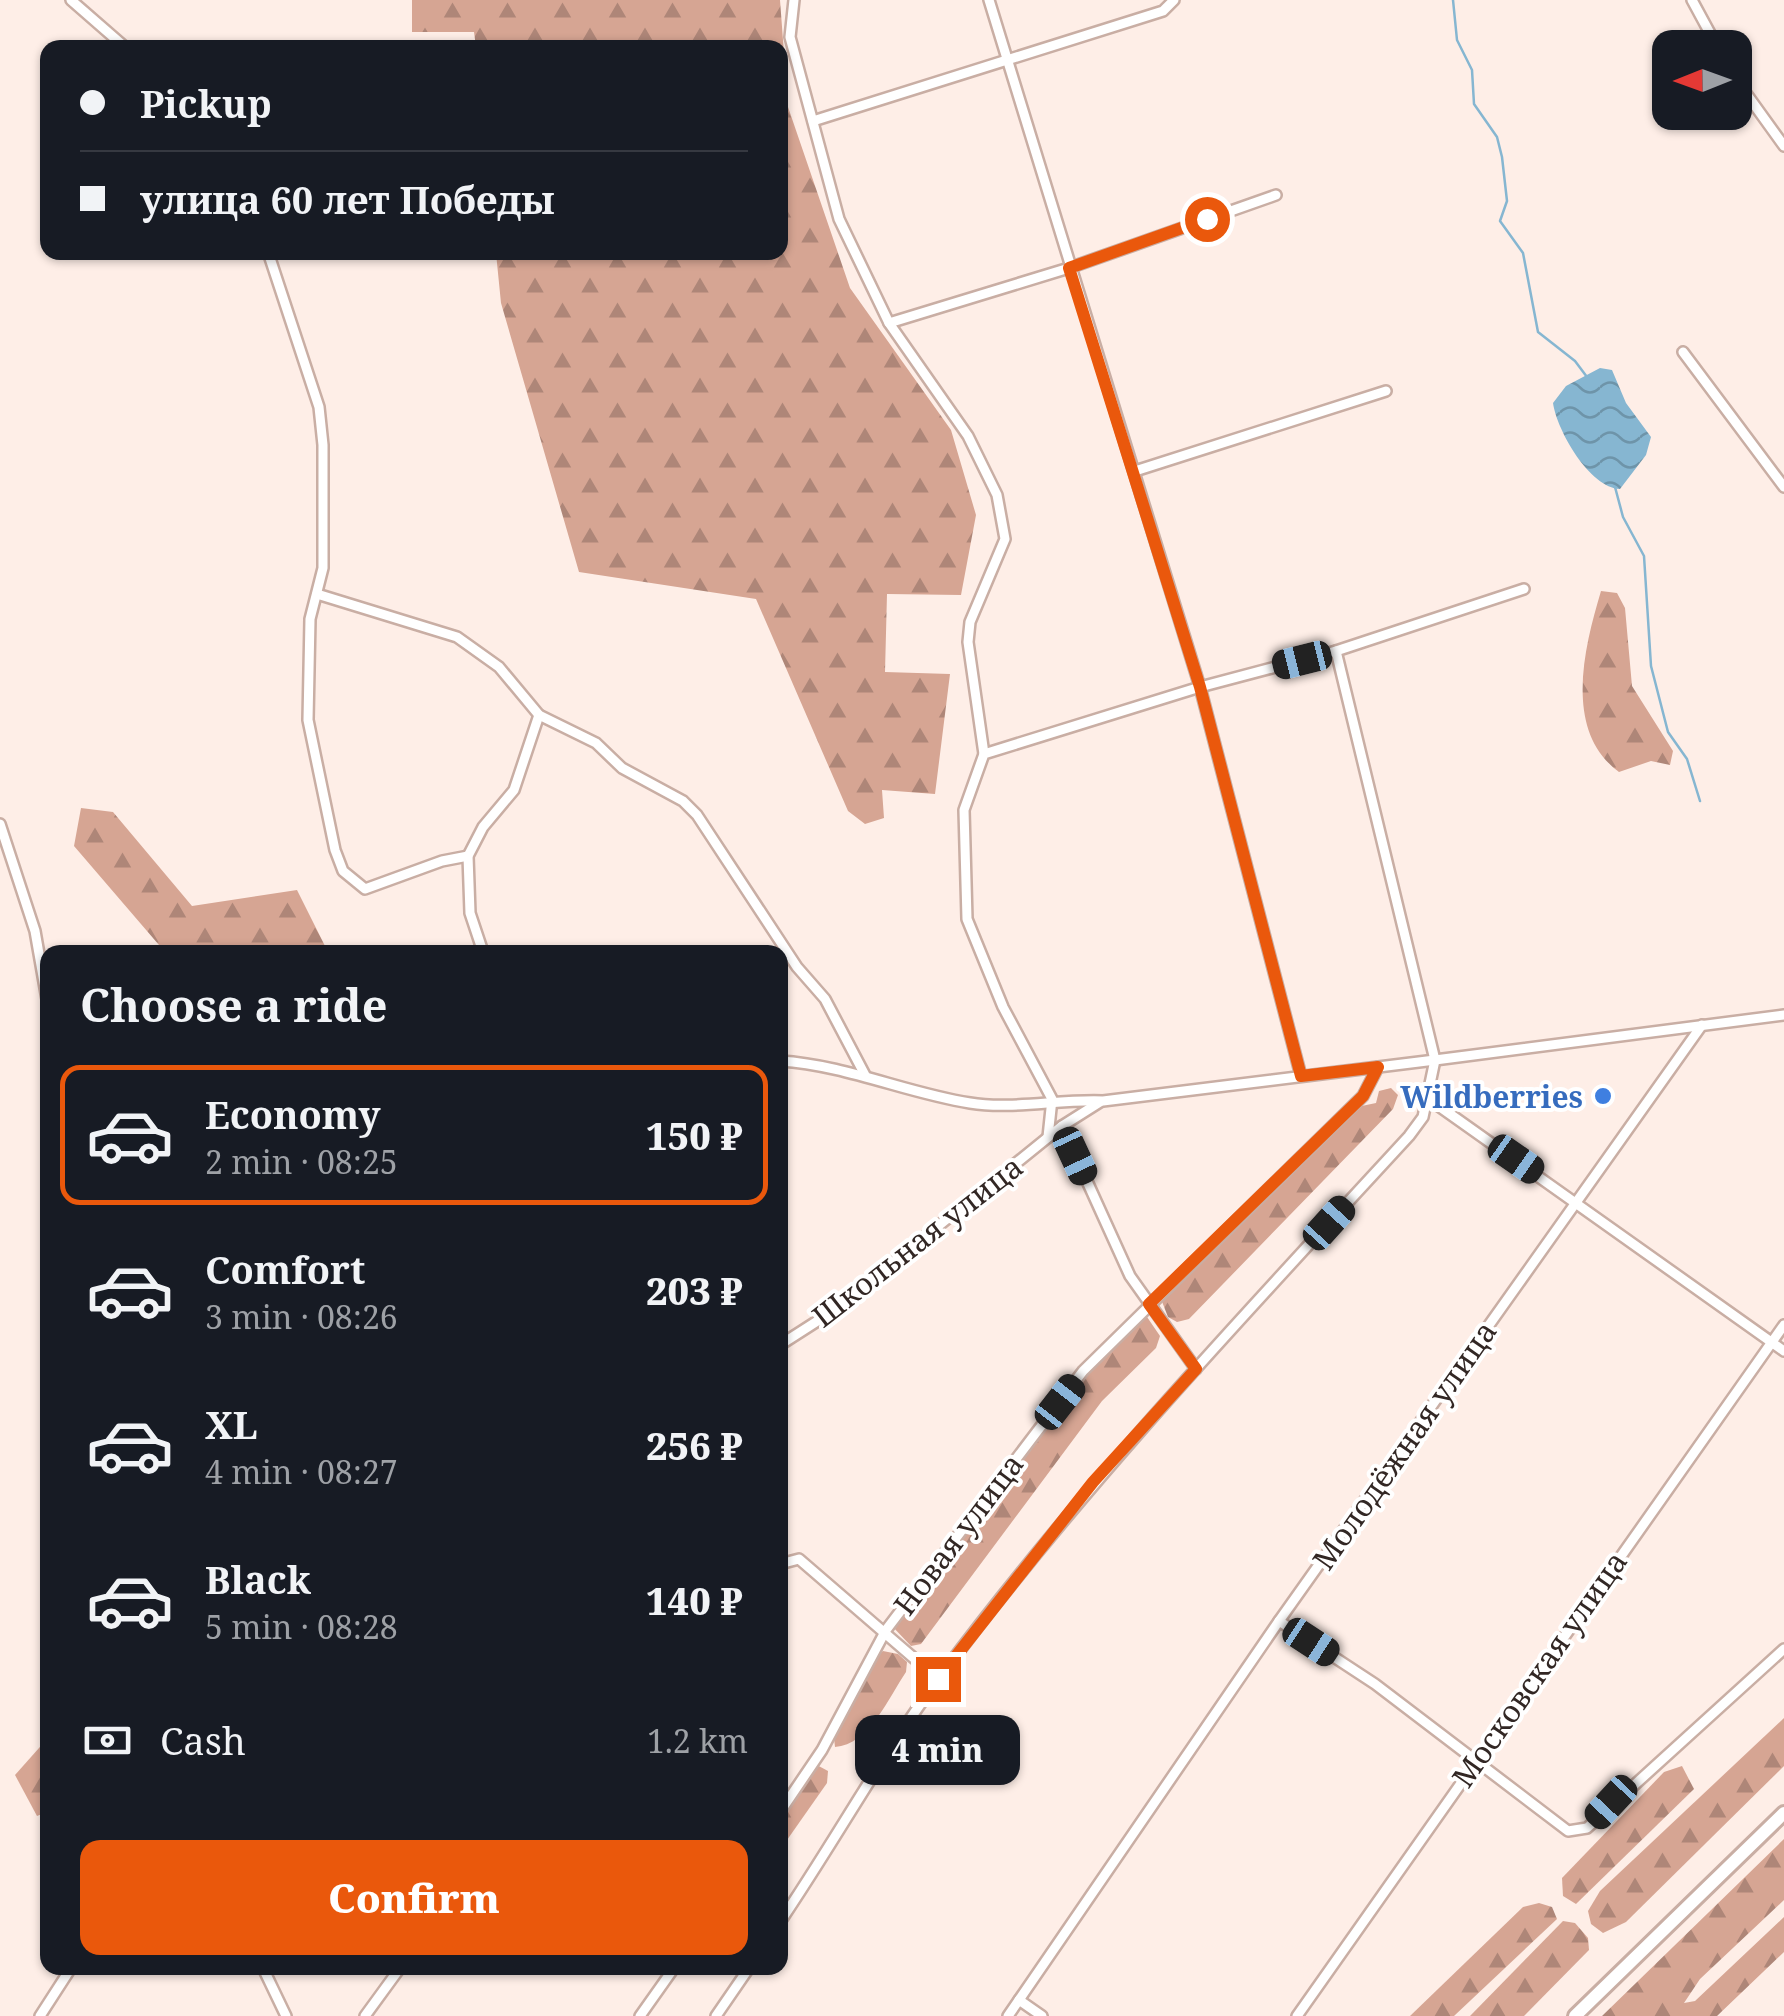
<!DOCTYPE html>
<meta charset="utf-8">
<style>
:root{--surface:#171b24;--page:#242831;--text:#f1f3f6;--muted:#9ea1a6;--line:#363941;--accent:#ea580c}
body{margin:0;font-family:"Noto Serif",serif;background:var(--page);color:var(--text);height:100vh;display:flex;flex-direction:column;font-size:38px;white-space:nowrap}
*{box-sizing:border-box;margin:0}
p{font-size:32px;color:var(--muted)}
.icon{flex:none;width:55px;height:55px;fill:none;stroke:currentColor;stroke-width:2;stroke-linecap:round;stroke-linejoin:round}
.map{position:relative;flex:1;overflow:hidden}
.side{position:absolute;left:40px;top:945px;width:748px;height:1030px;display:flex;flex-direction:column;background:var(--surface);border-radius:20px;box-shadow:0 2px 8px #0004}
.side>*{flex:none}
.guide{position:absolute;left:40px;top:40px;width:748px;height:220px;border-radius:20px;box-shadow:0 2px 8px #0004;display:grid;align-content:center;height:220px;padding:0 40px;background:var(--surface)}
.needle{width:65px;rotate:269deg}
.tools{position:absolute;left:1652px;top:30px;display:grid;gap:20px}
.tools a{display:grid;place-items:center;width:100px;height:100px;border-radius:20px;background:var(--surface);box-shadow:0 2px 8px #0004;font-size:50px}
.end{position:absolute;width:45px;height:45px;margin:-22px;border:12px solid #ea580c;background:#fff;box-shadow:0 0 0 5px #fff}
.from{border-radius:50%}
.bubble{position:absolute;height:70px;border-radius:20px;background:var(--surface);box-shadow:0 2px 8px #0004;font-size:32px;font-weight:800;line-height:70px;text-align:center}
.car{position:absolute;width:30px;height:60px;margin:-30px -15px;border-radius:12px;box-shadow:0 0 8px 2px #0007;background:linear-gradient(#222 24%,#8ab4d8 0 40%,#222 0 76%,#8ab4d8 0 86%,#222 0)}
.guide b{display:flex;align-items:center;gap:35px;height:95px;font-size:38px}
.guide b+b{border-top:2px solid var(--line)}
.guide i{width:25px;height:25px;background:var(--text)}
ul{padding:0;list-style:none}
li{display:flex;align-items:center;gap:30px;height:140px;margin:0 20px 15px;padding:0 20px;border:5px solid transparent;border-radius:20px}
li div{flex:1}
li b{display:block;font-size:38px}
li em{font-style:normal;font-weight:800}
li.on{border-color:var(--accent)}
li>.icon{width:90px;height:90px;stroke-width:1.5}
h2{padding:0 40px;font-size:45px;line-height:120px}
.pay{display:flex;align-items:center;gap:25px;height:110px;padding:0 40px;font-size:38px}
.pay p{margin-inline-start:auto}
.action{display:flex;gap:20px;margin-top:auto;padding:20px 40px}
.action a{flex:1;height:115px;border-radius:20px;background:var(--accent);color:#fff;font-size:40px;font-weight:800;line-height:115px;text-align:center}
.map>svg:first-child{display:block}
.forest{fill:url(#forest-firs)}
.water{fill:url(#water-waves)}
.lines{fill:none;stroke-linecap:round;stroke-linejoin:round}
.stream{stroke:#86b6d1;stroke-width:2.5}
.street-casing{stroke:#c9aea4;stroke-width:14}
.primary-casing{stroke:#c9aea4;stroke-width:18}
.street{stroke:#fff;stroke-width:9}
.primary{stroke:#fff;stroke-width:12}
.route{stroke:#ea580c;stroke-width:12}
.shop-dot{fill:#3f7fe0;stroke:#fff;stroke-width:4}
.labels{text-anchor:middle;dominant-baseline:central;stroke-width:8;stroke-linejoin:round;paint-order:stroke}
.shop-label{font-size:30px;font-weight:bold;fill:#366cbe;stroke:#fff;text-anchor:end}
.street-label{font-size:30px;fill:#322724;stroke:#fff}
</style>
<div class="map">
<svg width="1784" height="2016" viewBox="0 0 1784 2016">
<defs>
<pattern id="forest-firs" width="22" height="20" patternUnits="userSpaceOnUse" patternTransform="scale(2.5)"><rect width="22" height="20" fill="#d6a593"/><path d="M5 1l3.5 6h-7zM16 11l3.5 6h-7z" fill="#ae8678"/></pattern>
<pattern id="water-waves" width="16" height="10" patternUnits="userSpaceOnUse" patternTransform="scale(2.5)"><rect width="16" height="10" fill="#86b6d1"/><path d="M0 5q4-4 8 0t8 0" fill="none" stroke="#6e94a9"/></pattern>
</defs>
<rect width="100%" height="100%" fill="#feeee7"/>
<g class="forest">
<polygon points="412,0 780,0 788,107 850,288 951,430 976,515 961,595 887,594 885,672 950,674 935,794 882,790 884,818 865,824 848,811 756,599 579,572 501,303 496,253 780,252 780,48 476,47 474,32 412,32"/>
<path d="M1601 591 1617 593 1625 608 1632 686 1673 751 1670 765 1651 761 1619 772C1563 731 1584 648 1601 591Z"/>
<polygon points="81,808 113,812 192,906 297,890 328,952 165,952 74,846"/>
<polygon points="1391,1088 1398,1095 1393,1109 1189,1319 1177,1322 1168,1317 1161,1299 1352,1108 1376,1103 1379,1091"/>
<polygon points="1145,1314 1160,1336 1156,1348 1102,1401 921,1644 911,1646 892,1626 1083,1376"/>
<path d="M883 1651 898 1654 907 1662 906 1672C889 1697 869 1745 835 1747L834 1738 875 1657Z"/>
<polygon points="1784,1718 1784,1766 1626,1922 1603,1933 1591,1924 1588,1911 1600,1891"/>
<polygon points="47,1739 47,1812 37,1816 15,1775"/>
<polygon points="815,1764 828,1771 827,1783 780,1850 780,1817"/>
<polygon points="1682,1766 1694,1789 1576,1904 1563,1896 1562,1878 1664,1772"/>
<polygon points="1784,1839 1784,1900 1700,1979 1684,2003 1695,2001 1784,1917 1784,1952 1717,2016 1602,2016"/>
<polygon points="1539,1903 1552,1907 1557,1919 1454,2016 1410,2016 1523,1907"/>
<polygon points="1563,1921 1575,1923 1588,1938 1589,1950 1524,2016 1470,2016"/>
</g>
<path class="water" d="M1600 368 1612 370 1626 403 1651 437 1646 455 1620 489C1590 488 1557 431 1553 403L1566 386Z"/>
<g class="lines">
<g class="stream">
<polyline points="1453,0 1457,40 1472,70 1474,104 1497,137 1502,157 1507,201 1500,221 1523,253 1538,332 1575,361 1587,377"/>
<polyline points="1615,487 1623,517 1644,556 1651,666 1668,732 1687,759 1700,801"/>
</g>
<defs>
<g id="street">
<polyline points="71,0 126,48"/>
<polyline points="794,0 790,37 839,219 889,323 968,436 997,495 1005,539 970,622 968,642 984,754"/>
<polyline points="989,0 1200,687 1336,651 1435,1060 1784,1015"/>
<polyline points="1692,0 1718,48"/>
<polyline points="1735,78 1784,146"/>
<polyline points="813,121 1163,11 1174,0"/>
<polyline points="268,252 319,407 323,445 323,568 310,619 308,720 335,850 343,871 365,889 442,861 468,856"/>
<polyline points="889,323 1069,268 1276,195"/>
<polyline points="1683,352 1784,487"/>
<polyline points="1135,471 1386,391"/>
<polyline points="317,594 457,637 499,667 539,715 596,743 622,768 683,801 697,815 797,967 825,999 865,1075"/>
<polyline points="1336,651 1524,589"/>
<polyline points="0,824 35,931 48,1005"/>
<polyline points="483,952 470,913 468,856 483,827 514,790 539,715"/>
<path d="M780 1061C846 1065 906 1093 970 1103 1011 1110 1060 1099 1103 1101L1435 1060"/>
<polyline points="1426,1097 1784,1351"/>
<polyline points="1062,1126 1130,1276 1196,1369"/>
<polyline points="1048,1137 1052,1099 1003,1007 967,919 964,810 984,754 1200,687 1301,1076"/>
<polyline points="780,1345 833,1311 1062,1126 1100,1102"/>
<polyline points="780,1564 799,1559 938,1679"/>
<polyline points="1279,1621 1375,1684 1568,1831 1587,1828 1784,1649"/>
<polyline points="780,1812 822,1750 886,1630 1083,1371 1363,1096 1378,1067"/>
<path d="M780 1922C835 1841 883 1753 942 1674 1084 1484 1248 1311 1409 1136L1423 1117 1435 1060"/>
<polyline points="263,1968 286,2016"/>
<polyline points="1019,2000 1042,2016"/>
<polyline points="40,2016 71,1968"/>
<polyline points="365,2016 400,1968"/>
<polyline points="640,2016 674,1968"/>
<polyline points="716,2016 749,1968"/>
<polyline points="1008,2016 1279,1621 1702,1025"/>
<polyline points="1297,2016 1784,1325"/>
</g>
<polyline id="primary" points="1575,2016 1784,1813"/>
</defs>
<use href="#street" class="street-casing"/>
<use href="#primary" class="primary-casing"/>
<use href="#street" class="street"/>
<use href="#primary" class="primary"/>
</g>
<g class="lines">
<polyline class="route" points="938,1679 1093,1482 1196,1369 1149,1304 1363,1096 1378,1067 1301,1076 1200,687 1069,268 1207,219"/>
</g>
<circle class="shop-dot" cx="1603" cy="1096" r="10"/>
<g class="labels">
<g class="shop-label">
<text x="1583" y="1096">Wildberries</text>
</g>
<g class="street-label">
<text transform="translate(917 1241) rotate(-38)">Школьная улица</text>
<text transform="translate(1404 1445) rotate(-55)">Молодёжная улица</text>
<text transform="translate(958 1534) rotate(-53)">Новая улица</text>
<text transform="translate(1539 1669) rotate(-55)">Московская улица</text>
</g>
</g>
</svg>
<div class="tools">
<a><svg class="needle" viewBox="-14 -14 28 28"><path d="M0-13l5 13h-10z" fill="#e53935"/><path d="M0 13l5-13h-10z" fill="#9ea1a6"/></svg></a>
</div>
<i class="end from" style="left:1207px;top:219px"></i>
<i class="end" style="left:938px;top:1679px"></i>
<div class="bubble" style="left:855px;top:1715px;width:165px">4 min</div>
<i class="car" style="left:1302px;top:660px;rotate:256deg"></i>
<i class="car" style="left:1075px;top:1156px;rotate:155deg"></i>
<i class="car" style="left:1516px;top:1159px;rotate:125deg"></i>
<i class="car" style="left:1329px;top:1223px;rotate:42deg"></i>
<i class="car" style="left:1060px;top:1402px;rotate:38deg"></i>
<i class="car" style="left:1311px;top:1642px;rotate:123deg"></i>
<i class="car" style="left:1611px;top:1802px;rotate:223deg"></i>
<div class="guide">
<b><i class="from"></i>Pickup</b>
<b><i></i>улица 60 лет Победы</b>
</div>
<section class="side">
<h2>Choose a ride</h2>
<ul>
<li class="on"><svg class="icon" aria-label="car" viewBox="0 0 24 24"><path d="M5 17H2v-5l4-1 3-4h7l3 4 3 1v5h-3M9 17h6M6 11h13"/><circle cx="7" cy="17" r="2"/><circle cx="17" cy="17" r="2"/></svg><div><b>Economy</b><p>2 min · 08:25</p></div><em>150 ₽</em></li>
<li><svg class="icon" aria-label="car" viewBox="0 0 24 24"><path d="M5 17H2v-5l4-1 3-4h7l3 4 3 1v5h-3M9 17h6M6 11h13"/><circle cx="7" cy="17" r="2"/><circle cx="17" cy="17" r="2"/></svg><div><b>Comfort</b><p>3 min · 08:26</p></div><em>203 ₽</em></li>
<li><svg class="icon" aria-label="car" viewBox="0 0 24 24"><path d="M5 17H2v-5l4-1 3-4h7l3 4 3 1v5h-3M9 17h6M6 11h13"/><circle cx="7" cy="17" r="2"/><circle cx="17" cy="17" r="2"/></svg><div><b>XL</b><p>4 min · 08:27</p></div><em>256 ₽</em></li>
<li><svg class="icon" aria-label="car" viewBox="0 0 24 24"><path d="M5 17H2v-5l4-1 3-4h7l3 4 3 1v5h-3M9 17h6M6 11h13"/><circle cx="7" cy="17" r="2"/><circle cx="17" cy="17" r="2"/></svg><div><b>Black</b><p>5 min · 08:28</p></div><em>140 ₽</em></li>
</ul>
<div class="pay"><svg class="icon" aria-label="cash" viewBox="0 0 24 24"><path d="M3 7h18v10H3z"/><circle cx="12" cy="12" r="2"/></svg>Cash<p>1.2 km</p></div>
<div class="action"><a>Confirm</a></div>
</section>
</div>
